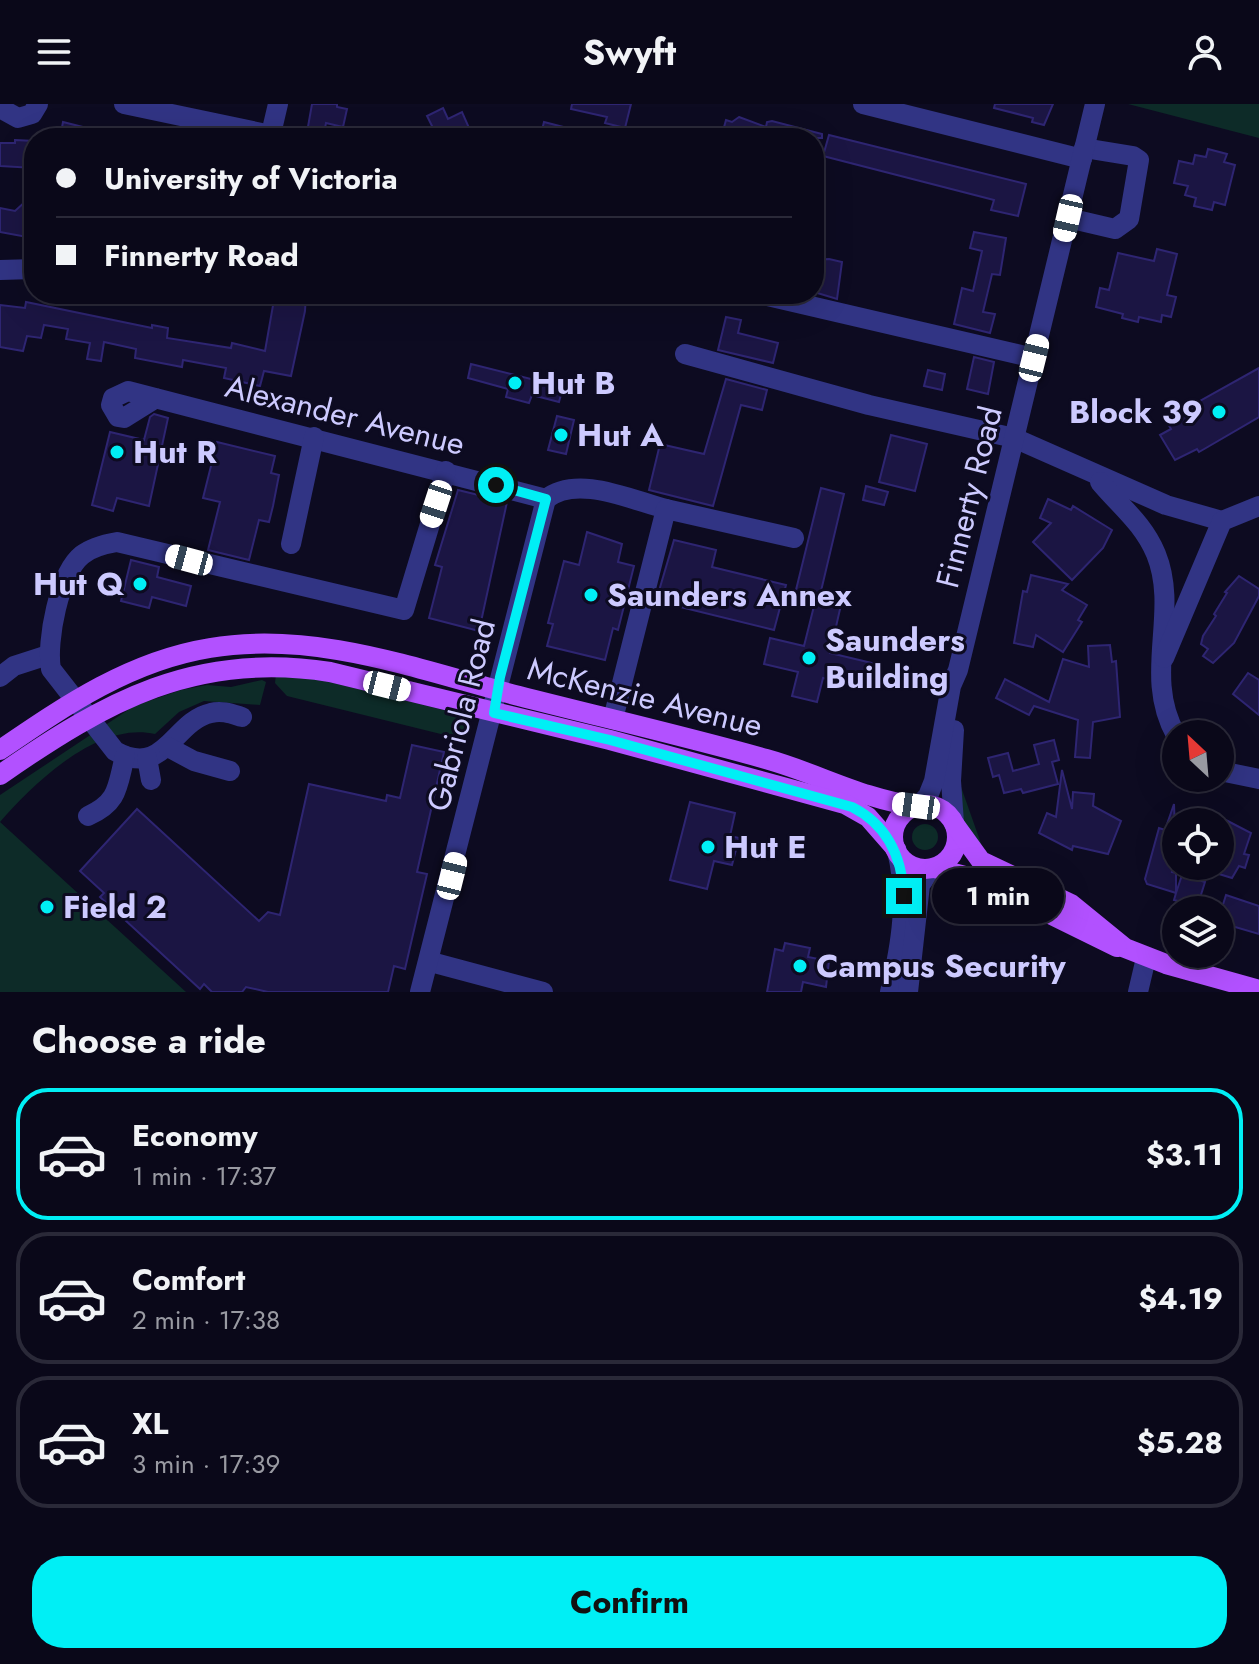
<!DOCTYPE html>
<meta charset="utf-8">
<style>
:root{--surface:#0a0819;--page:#131122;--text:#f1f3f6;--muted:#999aa2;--line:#2a2938;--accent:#00eff5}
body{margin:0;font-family:Jost,sans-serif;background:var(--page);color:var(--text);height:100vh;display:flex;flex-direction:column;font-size:30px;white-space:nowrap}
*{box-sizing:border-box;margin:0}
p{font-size:26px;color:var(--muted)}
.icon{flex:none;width:44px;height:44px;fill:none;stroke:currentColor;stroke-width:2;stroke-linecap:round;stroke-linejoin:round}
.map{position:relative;height:888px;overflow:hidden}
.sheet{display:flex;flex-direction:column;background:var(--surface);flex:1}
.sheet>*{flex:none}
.guide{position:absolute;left:24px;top:24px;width:800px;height:176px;border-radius:32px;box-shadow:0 8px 32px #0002,0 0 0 2px var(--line);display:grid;align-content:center;height:176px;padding:0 32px;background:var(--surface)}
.needle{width:52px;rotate:334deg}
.tools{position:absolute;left:1162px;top:616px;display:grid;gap:16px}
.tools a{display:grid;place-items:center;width:72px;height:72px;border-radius:50%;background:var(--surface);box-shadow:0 8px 32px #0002,0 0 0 2px var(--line);font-size:40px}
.end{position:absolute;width:36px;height:36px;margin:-18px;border:10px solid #00eff5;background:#111;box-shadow:0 0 0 4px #111}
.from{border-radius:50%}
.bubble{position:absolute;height:56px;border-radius:28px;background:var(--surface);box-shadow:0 8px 32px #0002,0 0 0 2px var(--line);font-size:26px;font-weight:700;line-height:56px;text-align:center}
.car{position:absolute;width:24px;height:48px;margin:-24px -12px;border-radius:10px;box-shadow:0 0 6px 2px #0007;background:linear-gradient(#fff 24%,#345 0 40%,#fff 0 76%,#345 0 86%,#fff 0)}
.guide b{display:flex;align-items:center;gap:28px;height:76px;font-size:30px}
.guide b+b{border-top:2px solid var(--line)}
.guide i{width:20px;height:20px;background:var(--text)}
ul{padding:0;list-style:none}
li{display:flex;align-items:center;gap:24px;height:132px;margin:0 16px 12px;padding:0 16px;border:4px solid var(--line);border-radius:32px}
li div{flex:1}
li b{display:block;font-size:30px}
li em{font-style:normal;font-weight:700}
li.selected{border-color:var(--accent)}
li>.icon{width:72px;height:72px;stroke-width:1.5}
h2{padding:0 32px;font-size:36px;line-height:96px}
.action{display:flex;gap:16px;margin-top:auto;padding:16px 32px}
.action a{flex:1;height:92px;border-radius:32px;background:var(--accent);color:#111;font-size:32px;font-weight:700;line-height:92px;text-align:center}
header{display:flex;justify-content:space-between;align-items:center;height:104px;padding:0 32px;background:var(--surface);font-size:36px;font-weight:700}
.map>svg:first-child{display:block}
.green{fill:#0d2b28}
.building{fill:#1b1543;stroke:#2e2572;stroke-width:2}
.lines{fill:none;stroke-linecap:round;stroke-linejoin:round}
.minor{stroke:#313484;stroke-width:20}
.major{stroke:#b251ff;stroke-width:20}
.route{stroke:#00eff5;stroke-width:10}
.poi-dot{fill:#00eff5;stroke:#0d0b21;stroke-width:3}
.labels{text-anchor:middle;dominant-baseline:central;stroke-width:6;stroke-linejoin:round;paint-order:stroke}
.poi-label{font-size:32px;font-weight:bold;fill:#cdcaff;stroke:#0d0b21;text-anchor:start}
.street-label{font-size:32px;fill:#cdcaff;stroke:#0d0b21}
</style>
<header><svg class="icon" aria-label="menu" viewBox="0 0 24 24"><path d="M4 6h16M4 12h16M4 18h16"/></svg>Swyft<svg class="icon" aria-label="person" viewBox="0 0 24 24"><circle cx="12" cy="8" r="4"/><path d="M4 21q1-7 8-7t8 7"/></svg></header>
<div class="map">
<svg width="1259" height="888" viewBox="0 0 1259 888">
<rect width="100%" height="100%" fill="#0d0b21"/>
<g class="green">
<polygon points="1128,0 1259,0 1259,34"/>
<polygon points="276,570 309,573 460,610 469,619 465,636 287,592 275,579"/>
<path d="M262 576 266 578 260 601 204 597 179 608 155 630C98 617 35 678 0 718L186 888H0V691L134 602 181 586 207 581 231 583Z"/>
<polygon points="960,680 984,748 964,723"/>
<circle cx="925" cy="733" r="13"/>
</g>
<g class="building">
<polygon points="312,0 337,0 337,3 347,5 343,23 326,19 323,34 306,34"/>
<polygon points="572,0 631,0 625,24 605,19 607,13 571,5"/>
<polygon points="995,0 1053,0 1044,21 1032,18 1033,14 994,4"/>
<polygon points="443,4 448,15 462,8 470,26 455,34 438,34 427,12"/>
<polygon points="739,13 766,23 767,18 772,17 822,30 822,34 721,34 726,16 732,18"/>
<polygon points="63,18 103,28 103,34 60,34"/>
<polygon points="544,18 591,30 591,34 540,34"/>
<polygon points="829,31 1026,80 1018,112 991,106 994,96 823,52"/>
<polygon points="15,36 34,37 34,64 0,62 0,39 15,39"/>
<polygon points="1208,45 1227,50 1224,58 1235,61 1225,101 1214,98 1212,106 1194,102 1196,94 1185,91 1188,82 1174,79 1179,57 1193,60 1195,51 1206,53"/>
<polygon points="26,97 25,109 34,110 32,129 27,133 0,128 0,104 15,107"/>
<polygon points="974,128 1006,134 1000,171 992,170 983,208 995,210 990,229 954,220 962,184 973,187 982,147 970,144"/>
<polygon points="1157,145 1177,150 1167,191 1176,193 1171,213 1162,211 1161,218 1139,213 1138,218 1122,214 1123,210 1096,203 1100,184 1109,186 1118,149 1154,157"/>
<polygon points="829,155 842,158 837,195 814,188 814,156"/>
<polygon points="275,190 306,190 305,207 291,272 264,267 260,282 224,274 226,264 183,256 182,263 135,254 136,245 104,238 101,257 87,255 90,239 66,235 68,225 44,221 41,234 27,232 23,247 0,243 0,201 25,204 26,198 152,224 152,221 168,224 167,234 231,244 232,239 265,247"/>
<polygon points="726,213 741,216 738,229 778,239 773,259 718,246"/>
<polygon points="974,253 994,258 988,290 967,285"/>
<polygon points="471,260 563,283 559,298 532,291 529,299 506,293 508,285 468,274"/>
<polygon points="1259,264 1259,313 1199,348 1197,345 1175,356 1160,331 1171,325 1167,318 1173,312"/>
<polygon points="928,266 945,270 942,286 924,282"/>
<polygon points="726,275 767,286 762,306 741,301 713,402 649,386 660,340 704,350"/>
<polygon points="154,310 168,314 149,402 117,394 113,407 92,401 110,328 144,336 150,313"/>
<polygon points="557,312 574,316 566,350 548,346"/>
<polygon points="891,331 927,340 915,387 879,378"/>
<polygon points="217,338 275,352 271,369 279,371 273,402 269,418 259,416 249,456 208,446 220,398 203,394"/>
<polygon points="866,382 888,388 884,401 863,396"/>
<polygon points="821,384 844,390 821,487 843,492 830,549 876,560 870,585 823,574 817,598 792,592 798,568 764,560 770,534 804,542 816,494 795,490"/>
<polygon points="458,386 507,398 479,527 429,514 442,463 435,461"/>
<polygon points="1048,395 1071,406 1073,402 1112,426 1103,444 1072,476 1033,438 1051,419 1040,414"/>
<polygon points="587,428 622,440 618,458 634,462 618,526 613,524 605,556 547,542 553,520 548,519 564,457 579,461"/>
<polygon points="674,436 716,446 712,463 786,481 774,526 656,497"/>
<polygon points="131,456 159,463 157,473 191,482 186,502 152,493 149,504 121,497"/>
<polygon points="1031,471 1068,480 1062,486 1087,501 1078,516 1082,518 1063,548 1036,531 1033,543 1014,539 1023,487 1027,488"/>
<polygon points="1239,472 1259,485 1259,492 1234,539 1213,559 1203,552 1208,545 1201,540 1203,532 1216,512 1214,510 1227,489 1225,488"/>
<polygon points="1110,541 1112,558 1116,557 1120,613 1093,618 1090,654 1075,653 1078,616 1034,602 1029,611 996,594 1005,575 1049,598 1063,555 1089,563 1088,542"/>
<polygon points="1248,569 1259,576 1259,611 1233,590"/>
<polygon points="1054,636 1059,656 1052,658 1058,680 1023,689 1021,685 1004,689 999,671 993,673 988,654 1008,649 1013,667 1039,660 1034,641"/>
<polygon points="412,641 444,648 417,768 427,770 405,865 394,862 388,888 268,888 246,883 242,888 212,888 204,880 200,885 100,793 104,789 80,767 137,705 259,817 268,808 280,811 309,680 386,697 387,691 400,694"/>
<polygon points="1062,666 1072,705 1073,688 1094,690 1093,702 1121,717 1108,750 1073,742 1072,746 1039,729 1047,709 1056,713"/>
<polygon points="690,698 735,709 730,732 739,734 732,761 714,757 707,785 670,776"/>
<polygon points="1174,700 1176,755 1172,768 1176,769 1176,789 1182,771 1205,778 1199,797 1195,796 1194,801 1174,796 1176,789 1147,780 1145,775 1159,724 1165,726"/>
<polygon points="1220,713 1251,729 1244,750 1249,751 1245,764 1239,762 1232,774 1219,770 1227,741 1220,738"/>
<polygon points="1226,791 1259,802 1259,830 1225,820 1227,812 1220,810"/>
<polygon points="785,839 810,844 808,853 829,857 826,883 803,878 801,888 767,888 775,845 783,847"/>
</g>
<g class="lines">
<g class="minor">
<polyline points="124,0 271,31"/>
<polyline points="863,0 1082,55"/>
<polyline points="0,4 18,14 32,10 38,0"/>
<polyline points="270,34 278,0"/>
<polyline points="1068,114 1115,125 1129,115 1139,56 1133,52 1084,44"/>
<polyline points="0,166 34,165"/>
<polyline points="187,190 205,190"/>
<polyline points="759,190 1034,254"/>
<polyline points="685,250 869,301 1014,334 1166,401 1222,417"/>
<polyline points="156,294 124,314 118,313 111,301 113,294 128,287 546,395"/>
<path d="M1100 378C1120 402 1143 419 1156 450 1180 509 1142 571 1176 631"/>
<path d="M546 395C577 370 631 396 666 405"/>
<polyline points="291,440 314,333"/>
<polyline points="1164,554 1222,417 1259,402"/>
<polyline points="0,573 14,562 48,551"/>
<path d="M242 613C232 610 222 606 211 609 173 617 165 675 115 647L51 565C46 538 59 469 82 451 92 443 105 440 117 438L404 506 446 367"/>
<polyline points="613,615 666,405 794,434"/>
<polyline points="954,626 951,677 954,719"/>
<polyline points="168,643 194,657 230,667"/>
<polyline points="147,654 151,676"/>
<polyline points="1220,667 1259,675"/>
<polyline points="918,702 928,692 934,677 951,582 958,566 1095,0"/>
<path d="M88 712C119 698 117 683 125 652"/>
<polyline points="431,858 543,888"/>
<polyline points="420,888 546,395"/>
<path d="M890 888C901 841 909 795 897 747"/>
<polyline points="908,888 920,781 932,764"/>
<polyline points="1138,888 1146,854"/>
</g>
<g class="major">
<path d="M0 646C66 601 130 557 210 544 315 526 419 566 519 592 601 613 684 632 766 655 817 669 862 695 916 702"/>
<path d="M0 671C106 597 196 547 330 568L610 636 845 700 868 713 896 745"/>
<circle cx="925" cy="733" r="32"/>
<polyline points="955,721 981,757 1071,800 1125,844 1166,860 1259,886"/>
<polyline points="935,764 983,777 1117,843"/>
</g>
</g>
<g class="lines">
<path class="route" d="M496 381 546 395 500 573 494 609 610 636 852 703C888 721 902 753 904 792"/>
</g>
<g class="poi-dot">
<circle cx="515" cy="279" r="8"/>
<circle cx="1219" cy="308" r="8"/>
<circle cx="561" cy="331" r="8"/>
<circle cx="117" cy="348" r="8"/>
<circle cx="140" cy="480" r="8"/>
<circle cx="591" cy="491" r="8"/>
<circle cx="809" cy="554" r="8"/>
<circle cx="708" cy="743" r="8"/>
<circle cx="47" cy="803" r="8"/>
<circle cx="800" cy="862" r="8"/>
</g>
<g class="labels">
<g class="poi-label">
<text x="531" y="279">Hut B</text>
<text x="1203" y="308" text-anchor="end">Block 39</text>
<text x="577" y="331">Hut A</text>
<text x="133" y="348">Hut R</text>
<text x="124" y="480" text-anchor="end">Hut Q</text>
<text x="607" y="491">Saunders Annex</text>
<text x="825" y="536">Saunders<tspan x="825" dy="37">Building</tspan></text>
<text x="724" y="743">Hut E</text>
<text x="63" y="803">Field 2</text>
<text x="816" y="862">Campus Security</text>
</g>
<g class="street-label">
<text transform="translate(345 311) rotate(14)">Alexander Avenue</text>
<text transform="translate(969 393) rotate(-76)">Finnerty Road</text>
<text transform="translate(645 593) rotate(14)">McKenzie Avenue</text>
<text transform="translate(461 611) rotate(-76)">Gabriola Road</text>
</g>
</g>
</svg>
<div class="tools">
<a><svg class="needle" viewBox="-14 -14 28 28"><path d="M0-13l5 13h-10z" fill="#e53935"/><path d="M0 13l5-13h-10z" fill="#999aa2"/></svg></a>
<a><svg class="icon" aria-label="locate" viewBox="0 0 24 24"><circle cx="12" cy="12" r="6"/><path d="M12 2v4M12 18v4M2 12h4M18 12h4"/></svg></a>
<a><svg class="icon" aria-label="layers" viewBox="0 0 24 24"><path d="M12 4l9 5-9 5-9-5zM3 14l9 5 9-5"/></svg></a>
</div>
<i class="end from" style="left:496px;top:381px"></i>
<i class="end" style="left:904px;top:792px"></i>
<div class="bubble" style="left:932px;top:764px;width:132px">1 min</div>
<i class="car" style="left:1068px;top:114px;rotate:193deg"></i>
<i class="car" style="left:1034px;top:254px;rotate:14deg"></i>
<i class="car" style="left:436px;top:400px;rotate:198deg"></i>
<i class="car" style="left:189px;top:456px;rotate:285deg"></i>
<i class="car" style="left:387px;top:582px;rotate:104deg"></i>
<i class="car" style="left:916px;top:702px;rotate:278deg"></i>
<i class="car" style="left:452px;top:772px;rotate:14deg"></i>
<div class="guide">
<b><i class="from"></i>University of Victoria</b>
<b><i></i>Finnerty Road</b>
</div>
</div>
<section class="sheet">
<h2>Choose a ride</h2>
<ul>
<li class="selected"><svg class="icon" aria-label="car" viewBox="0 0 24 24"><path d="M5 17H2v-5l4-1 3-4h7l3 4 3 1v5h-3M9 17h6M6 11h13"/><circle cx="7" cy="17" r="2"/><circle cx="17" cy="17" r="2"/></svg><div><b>Economy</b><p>1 min · 17:37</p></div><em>$3.11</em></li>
<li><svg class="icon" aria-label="car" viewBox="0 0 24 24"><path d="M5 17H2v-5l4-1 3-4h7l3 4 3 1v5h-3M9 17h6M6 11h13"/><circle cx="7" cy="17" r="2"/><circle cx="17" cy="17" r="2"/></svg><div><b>Comfort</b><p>2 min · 17:38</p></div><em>$4.19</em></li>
<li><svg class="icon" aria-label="car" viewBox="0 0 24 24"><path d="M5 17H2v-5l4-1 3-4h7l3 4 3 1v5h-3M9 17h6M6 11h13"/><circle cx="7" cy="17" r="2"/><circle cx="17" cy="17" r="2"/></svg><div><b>XL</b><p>3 min · 17:39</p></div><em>$5.28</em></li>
</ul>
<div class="action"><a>Confirm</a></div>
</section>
